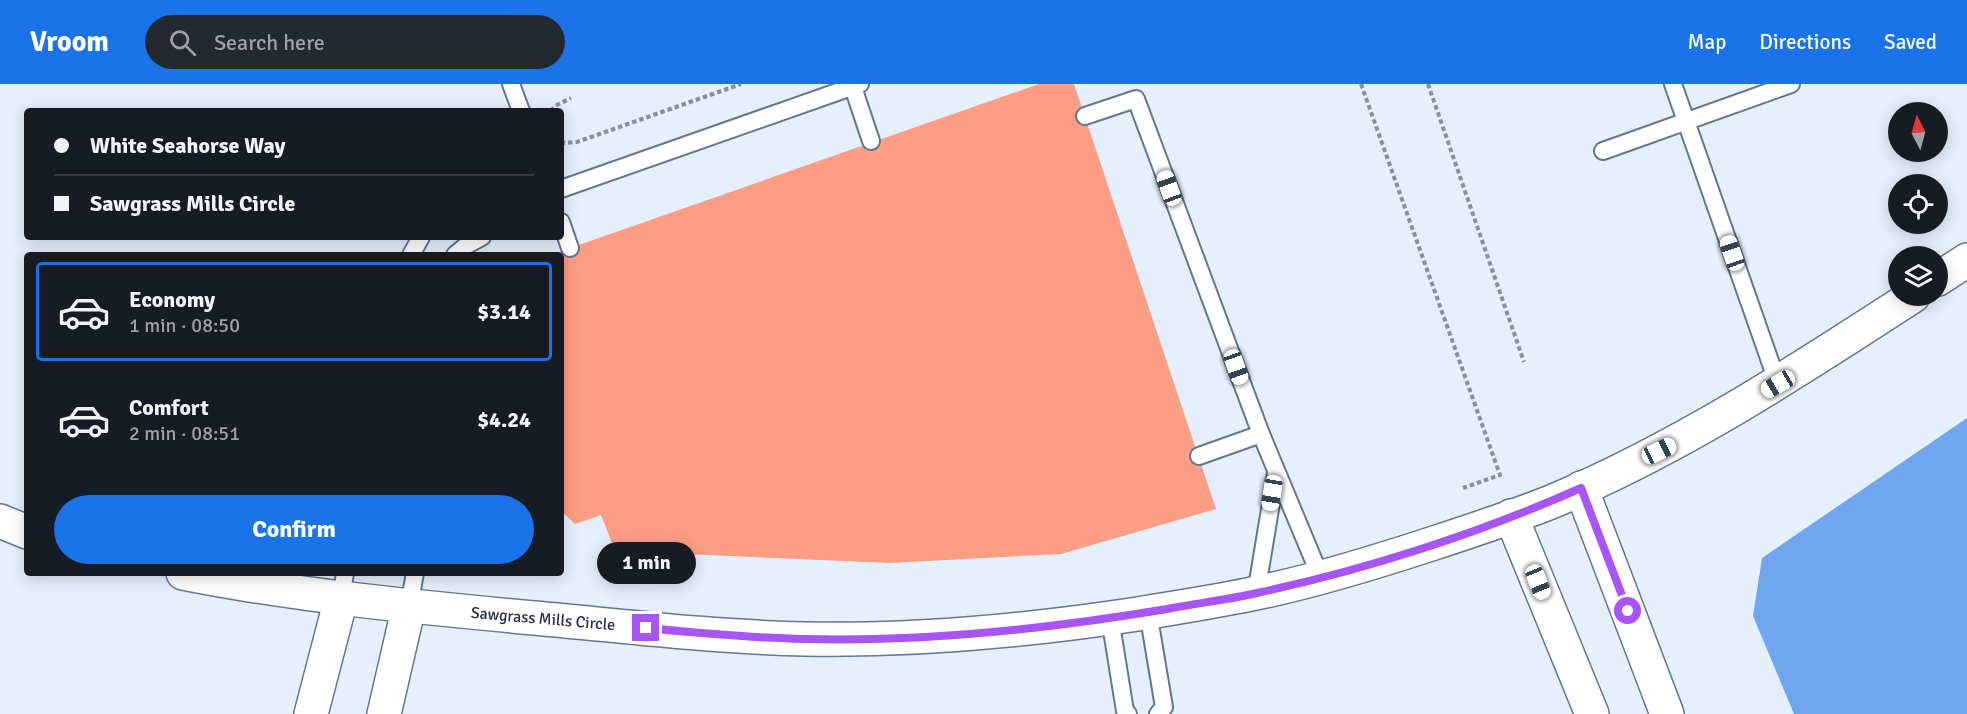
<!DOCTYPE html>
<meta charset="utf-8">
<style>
:root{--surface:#171b24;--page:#242831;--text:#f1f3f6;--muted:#9ea1a6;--line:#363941;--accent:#1a73e8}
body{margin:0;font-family:Signika,sans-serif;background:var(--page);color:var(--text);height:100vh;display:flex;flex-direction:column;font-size:22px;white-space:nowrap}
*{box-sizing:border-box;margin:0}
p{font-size:20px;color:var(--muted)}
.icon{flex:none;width:33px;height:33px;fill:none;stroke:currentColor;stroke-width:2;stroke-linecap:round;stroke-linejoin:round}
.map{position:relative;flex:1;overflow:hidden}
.details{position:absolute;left:24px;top:168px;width:540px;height:324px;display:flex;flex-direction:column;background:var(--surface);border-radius:6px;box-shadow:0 3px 15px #0003}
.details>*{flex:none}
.banner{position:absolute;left:24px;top:24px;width:540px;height:132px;border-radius:6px;box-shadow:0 3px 15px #0003;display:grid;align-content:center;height:132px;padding:0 30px;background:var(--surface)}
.needle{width:39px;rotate:354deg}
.controls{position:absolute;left:1888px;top:18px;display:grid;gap:12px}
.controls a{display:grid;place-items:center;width:60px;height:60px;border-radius:50%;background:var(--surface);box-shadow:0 3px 15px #0003;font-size:30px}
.end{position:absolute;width:27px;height:27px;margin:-14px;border:8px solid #a855f7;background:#fff;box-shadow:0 0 0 3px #fff}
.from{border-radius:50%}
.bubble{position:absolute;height:42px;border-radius:21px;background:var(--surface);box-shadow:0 3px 15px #0003;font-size:20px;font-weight:800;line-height:42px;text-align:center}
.car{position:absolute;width:18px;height:36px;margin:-18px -9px;border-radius:8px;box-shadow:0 0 4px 2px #0007;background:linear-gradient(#fff 24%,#345 0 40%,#fff 0 76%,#345 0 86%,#fff 0)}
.banner b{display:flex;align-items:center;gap:21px;height:57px;font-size:22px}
.banner b+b{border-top:2px solid var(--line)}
.banner i{width:15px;height:15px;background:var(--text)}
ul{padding:10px 0 0;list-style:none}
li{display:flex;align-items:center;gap:18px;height:99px;margin:0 12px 9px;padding:0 18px;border:3px solid transparent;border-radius:6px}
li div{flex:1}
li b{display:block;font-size:22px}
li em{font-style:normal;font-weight:800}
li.current{border-color:var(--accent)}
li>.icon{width:54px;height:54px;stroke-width:1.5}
.button{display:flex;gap:12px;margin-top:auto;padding:12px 30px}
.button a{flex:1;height:69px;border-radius:36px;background:var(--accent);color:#fff;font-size:24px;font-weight:800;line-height:69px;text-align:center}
header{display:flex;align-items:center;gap:36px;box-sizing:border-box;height:84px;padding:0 30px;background:var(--accent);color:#fff}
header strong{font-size:28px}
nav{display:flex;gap:33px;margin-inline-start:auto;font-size:21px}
.search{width:420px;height:54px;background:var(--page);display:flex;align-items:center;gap:15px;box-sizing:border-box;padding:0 21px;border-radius:33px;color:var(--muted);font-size:22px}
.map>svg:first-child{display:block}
.water{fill:#6fa6ee}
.building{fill:#fc9d84}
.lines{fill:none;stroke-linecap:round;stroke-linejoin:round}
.lane-casing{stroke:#627792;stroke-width:20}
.street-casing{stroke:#627792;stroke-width:36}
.path{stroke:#87909c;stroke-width:4;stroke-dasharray:4.5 3;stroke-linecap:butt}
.lane{stroke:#fff;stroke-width:16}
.street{stroke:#fff;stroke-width:33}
.route{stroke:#a855f7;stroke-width:8}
.labels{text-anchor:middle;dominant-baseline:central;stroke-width:4.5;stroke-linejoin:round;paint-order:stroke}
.street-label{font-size:16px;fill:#262e3a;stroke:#fcfcfc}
</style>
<header>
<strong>Vroom</strong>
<div class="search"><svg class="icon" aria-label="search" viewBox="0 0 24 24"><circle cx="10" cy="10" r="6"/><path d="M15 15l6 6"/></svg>Search here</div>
<nav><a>Map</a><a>Directions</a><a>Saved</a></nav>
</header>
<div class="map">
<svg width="1967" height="630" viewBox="0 0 1967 630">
<rect width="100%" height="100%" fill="#e6f0fc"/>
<polygon class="water" points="1967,334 1967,630 1794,630 1753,532 1762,474"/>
<polygon class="building" points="1039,0 1074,0 1216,425 1061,470 890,479 615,467 601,431 575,440 561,427 561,171 550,171"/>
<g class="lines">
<defs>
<g id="lane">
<polyline points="511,0 521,27"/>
<polyline points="1673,0 1778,300"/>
<polyline points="853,3 871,57"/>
<polyline points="1085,32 1136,15 1261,350 1321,494"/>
<polyline points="1603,67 1791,0"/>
<polyline points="561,105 860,0"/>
<polyline points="561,138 570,164"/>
<polyline points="411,171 421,153"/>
<polyline points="455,171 467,161 482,153"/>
<polyline points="1199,372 1261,350"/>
<polyline points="1256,510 1276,389"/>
<polyline points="341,515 345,489"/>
<polyline points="409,522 415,489"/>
<polyline points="1148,528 1164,623 1158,630"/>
<polyline points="1110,534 1125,627 1128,630"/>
</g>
<g id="street">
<polyline points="1938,195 1967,176"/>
<polyline points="1581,404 1667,630"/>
<polyline points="1511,432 1592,630"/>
<polyline points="0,437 27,448"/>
<path d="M183 489C299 512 416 523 534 534 624 542 714 553 805 555 914 557 1024 547 1131 531 1172 524 1215 518 1256 509 1315 497 1373 479 1431 460 1471 447 1511 434 1551 418 1680 364 1796 288 1913 212"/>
<polyline points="311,630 341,515"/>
<polyline points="384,630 409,522"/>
</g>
</defs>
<use href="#lane" class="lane-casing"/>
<use href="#street" class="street-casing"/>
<g class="path">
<polyline points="1361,0 1500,391 1463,404"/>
<polyline points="1428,0 1524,278"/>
<polyline points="551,27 555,22 571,14"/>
<polyline points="561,57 565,59 577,58 741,0"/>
</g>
<use href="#lane" class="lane"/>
<use href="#street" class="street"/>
</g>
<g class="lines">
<path class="route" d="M646 544C698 549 751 554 804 555 925 558 1048 545 1167 525 1197 519 1227 516 1257 509 1365 486 1480 449 1581 404L1628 527"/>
</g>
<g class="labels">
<g class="street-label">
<text transform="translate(543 535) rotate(5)">Sawgrass Mills Circle</text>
</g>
</g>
</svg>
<div class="controls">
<a><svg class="needle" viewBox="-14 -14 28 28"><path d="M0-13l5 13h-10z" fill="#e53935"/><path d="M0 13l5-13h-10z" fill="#9ea1a6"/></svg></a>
<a><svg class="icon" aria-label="locate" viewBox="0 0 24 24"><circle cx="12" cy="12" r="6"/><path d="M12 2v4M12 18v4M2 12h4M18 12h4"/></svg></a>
<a><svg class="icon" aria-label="layers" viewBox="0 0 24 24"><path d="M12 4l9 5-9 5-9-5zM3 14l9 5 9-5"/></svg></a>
</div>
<i class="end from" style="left:1628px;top:527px"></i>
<i class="end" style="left:646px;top:544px"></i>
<div class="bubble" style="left:597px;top:458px;width:99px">1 min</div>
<i class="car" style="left:1169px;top:104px;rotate:340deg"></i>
<i class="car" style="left:1732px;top:169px;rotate:341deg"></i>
<i class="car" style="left:1236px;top:283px;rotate:160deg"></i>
<i class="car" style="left:1778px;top:300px;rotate:240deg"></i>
<i class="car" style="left:1659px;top:367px;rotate:64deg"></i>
<i class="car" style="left:1272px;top:409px;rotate:189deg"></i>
<i class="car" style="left:1538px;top:498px;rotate:158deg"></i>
<div class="banner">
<b><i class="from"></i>White Seahorse Way</b>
<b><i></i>Sawgrass Mills Circle</b>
</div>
<section class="details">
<ul>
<li class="current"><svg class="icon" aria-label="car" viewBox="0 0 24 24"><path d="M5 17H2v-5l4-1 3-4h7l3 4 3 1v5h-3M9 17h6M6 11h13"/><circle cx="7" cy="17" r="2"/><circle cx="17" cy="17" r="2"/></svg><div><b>Economy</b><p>1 min · 08:50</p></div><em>$3.14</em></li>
<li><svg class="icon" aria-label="car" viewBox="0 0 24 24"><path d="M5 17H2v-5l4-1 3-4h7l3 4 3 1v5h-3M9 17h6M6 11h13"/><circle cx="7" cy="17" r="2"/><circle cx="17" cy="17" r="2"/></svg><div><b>Comfort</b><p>2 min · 08:51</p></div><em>$4.24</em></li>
</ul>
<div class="button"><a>Confirm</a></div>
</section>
</div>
